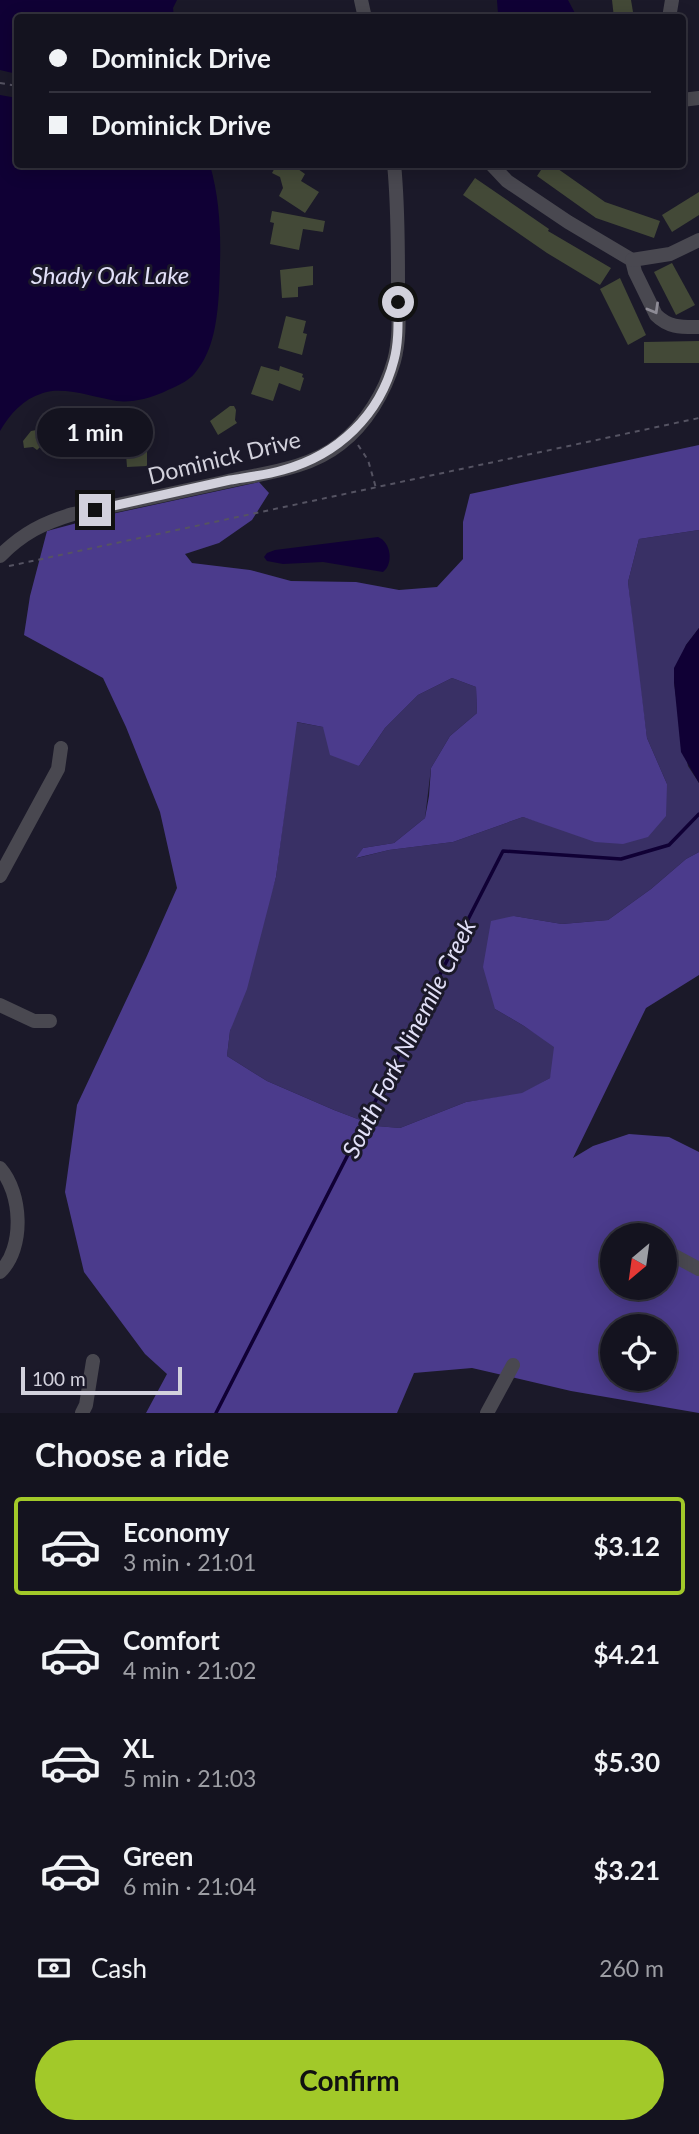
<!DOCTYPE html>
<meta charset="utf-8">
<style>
:root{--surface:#14131f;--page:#21202c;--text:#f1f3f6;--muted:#9d9ea4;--line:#33323d;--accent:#a2c929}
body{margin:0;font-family:Lato,sans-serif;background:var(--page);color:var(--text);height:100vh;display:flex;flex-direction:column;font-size:26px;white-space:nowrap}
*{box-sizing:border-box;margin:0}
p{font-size:23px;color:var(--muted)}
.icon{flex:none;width:38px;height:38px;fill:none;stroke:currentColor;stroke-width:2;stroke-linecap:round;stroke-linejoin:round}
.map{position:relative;height:1413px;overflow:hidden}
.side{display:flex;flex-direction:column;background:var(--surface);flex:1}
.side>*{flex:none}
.top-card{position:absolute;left:14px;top:14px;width:672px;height:154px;border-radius:7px;box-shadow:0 4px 18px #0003,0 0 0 2px var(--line);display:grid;align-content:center;height:154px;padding:0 35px;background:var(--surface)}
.needle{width:46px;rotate:209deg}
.fabs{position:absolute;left:600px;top:1223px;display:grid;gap:14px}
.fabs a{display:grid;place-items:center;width:77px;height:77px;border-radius:50%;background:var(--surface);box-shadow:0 4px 18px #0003,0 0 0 2px var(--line);font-size:35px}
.scale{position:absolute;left:21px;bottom:18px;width:161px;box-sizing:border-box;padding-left:7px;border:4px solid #d2d1dc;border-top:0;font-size:19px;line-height:24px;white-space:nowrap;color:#d2d1dc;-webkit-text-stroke:5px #1b1929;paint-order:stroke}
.end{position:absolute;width:32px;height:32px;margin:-16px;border:9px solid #d2d1dc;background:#111;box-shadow:0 0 0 4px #111}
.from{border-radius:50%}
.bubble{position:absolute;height:49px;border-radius:24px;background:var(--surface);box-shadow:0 4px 18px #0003,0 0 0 2px var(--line);font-size:23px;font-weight:700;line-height:49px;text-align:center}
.top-card b{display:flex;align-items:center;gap:24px;height:66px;font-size:26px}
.top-card b+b{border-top:2px solid var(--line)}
.top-card i{width:18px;height:18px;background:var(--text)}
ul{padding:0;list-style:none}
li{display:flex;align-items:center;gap:21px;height:98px;margin:0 14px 10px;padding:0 21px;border:4px solid transparent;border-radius:7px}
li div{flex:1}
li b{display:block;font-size:26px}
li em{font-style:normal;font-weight:700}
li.active{border-color:var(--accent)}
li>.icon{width:63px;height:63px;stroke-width:1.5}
h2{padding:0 35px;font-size:32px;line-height:84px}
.pay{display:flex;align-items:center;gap:18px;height:77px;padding:0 35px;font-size:26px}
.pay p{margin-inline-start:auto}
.primary-button{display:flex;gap:14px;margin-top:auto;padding:14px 35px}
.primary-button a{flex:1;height:80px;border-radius:42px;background:var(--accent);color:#111;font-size:28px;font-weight:700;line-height:80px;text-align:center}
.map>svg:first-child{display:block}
.green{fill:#393065}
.forest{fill:#4b3b8c;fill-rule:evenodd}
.water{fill:#100035}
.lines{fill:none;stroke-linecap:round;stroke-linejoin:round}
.stream{stroke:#100035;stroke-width:3.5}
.building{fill:#434937}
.path{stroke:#555362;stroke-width:2;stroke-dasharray:5 5;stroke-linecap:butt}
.minor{stroke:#494850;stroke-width:14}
.oneway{stroke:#8e8c96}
.route{stroke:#d2d1dc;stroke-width:9}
.labels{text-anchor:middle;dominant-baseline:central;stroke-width:6;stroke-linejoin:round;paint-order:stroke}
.street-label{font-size:23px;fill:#d2d1dc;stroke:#1b1929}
.water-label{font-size:24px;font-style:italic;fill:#e2e0f8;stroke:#1b1929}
</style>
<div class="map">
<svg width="699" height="1413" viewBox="0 0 699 1413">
<rect width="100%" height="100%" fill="#1b1929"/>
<polygon class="green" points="699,530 699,628 686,645 674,682 681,733 688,766 699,783 699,852 686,859 651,889 608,920 562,924 514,916 495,1009 524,1026 561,1050 550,1078 522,1094 466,1102 400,1128 376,1126 334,1110 267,1081 227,1056 230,1031 276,877 296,722 323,727 359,766 385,728 418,695 452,678 476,687 477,713 450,736 431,768 425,818 394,843 363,848 357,858 389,850 453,842 523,817 553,826 667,784 647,738 636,656 628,582 639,539"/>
<path class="forest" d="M699 445V530L639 539 628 582 647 738 667 784 666 816 648 837 623 844 595 842 523 817 453 842 389 850 356 858 363 848 394 843 425 818 429 796 431 768 450 736 477 713 476 687 452 678 418 695 385 728 359 766 330 755 323 727 297 722 276 877 247 989 230 1031 227 1056 267 1081 334 1110 376 1126 400 1128 466 1102 522 1093 550 1078 554 1047 524 1026 495 1009 483 967 491 921 514 916 562 924 608 920 651 889 686 859 699 852V975L646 1008 573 1158 593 1146 629 1134 669 1137 699 1152V1413L571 1391 472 1368 414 1373 397 1413H146L167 1374 145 1354 84 1272 65 1192 77 1105 146 958 177 888 160 812 126 727 103 678 24 635 30 596 47 531 107 515 259 482 269 493 252 520 219 543 185 554 192 563 250 570 291 581 356 582 399 590 437 587 463 559V522L470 494ZM612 1236H665V1288H612ZM612 1326H665V1379H612Z"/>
<g class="water">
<polygon points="0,0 177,0 173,8 174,17 18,18 17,74 0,70"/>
<polygon points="497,0 568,0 577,17 500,17 498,14"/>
<path d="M0 95 17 98 18 164 210 165C222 207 221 248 219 292 217 320 214 350 195 373 188 382 174 387 164 392 151 398 131 403 117 401 95 398 65 386 43 393 23 399 10 414 0 431Z"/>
<path d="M378 537C391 542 394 564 383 572L323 562 283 564 267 561 264 557 267 553 275 550Z"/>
<polygon points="699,628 699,783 681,752 674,682 674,668 686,645"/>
</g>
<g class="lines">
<polyline class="stream" points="216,1413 503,851 621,859 669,845 699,814"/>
</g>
<g class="building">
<polygon points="612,0 631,0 634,18 614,18"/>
<polygon points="277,164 291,164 305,174 301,181 319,192 305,213 279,196 283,188 280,177 272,173"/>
<polygon points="545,164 551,164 605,202 660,221 654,238 596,218 537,176"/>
<polygon points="475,178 549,229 548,231 611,268 600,285 547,253 463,195"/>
<polygon points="699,192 699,215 672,232 662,215"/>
<polygon points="272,211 325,221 323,232 303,229 299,250 270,244 274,223 270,222"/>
<polygon points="672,263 695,305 676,315 654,272"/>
<polygon points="313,266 313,285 298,287 298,297 282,298 280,270"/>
<polygon points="620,278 646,335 628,345 600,289"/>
<polygon points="286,316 306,321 303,333 307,334 302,355 278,348"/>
<polygon points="699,341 699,363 644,363 644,342"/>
<polygon points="261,366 279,371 280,366 303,374 302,377 304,378 300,391 279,383 273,401 251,394"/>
<polygon points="230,406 234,406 236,410 235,420 237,423 218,435 210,421"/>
<polygon points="141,420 143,451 147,451 147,466 127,467 126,454 110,455 108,423"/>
<polygon points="48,423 54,428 58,427 77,443 68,458 49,444 42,445 37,450 33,447 24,448 23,441 31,431 42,429"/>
</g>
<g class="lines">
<g class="path">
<polyline points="0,83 18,86"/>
<polyline points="358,445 368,460 376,488"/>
<polyline points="9,566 699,418"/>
</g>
<g class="minor">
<polyline points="361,0 365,18"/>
<polyline points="669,18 672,0"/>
<polyline points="682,100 699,98"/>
<polyline points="491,164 507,181 568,222 632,260"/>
<path d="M632 260 635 272 656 315C669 328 682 327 699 327"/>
<polyline points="632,260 670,254 699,240"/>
<path d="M0 556C23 533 43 523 73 514 124 504 174 493 224 482 263 473 307 470 340 444 366 424 385 392 394 361 401 335 398 308 398 281 398 242 398 203 394 164"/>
<polyline points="0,876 58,769 61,748"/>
<polyline points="0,1005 34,1021 50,1021"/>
<path d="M0 1168C22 1193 25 1248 0 1272"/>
<polyline points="669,1253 699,1269"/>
<polyline points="82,1413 86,1405 93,1361"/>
<polyline points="487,1413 513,1365"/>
</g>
</g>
<defs><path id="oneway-chevron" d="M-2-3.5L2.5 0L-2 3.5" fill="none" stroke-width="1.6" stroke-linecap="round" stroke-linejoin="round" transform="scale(1.75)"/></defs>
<use class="oneway" href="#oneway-chevron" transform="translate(654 309) rotate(60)"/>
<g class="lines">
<path class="route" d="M95 510C140 500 185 490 230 480 248 477 266 475 283 470 338 455 380 415 394 360 399 341 398 321 398 302"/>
</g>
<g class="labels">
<g class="street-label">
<text transform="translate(224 457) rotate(-14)">Dominick Drive</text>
</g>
<g class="water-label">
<text x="110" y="274">Shady Oak Lake</text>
<text transform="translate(408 1038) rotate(-63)">South Fork Ninemile Creek</text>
</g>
</g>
</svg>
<div class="fabs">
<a><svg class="needle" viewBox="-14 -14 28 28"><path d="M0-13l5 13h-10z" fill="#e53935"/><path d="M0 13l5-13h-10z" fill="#9d9ea4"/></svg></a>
<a><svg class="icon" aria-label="locate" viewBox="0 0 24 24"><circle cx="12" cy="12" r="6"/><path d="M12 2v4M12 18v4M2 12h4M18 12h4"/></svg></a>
</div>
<div class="scale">100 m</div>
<i class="end from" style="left:398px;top:302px"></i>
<i class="end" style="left:95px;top:510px"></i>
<div class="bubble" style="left:37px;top:408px;width:116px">1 min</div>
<div class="top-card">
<b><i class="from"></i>Dominick Drive</b>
<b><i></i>Dominick Drive</b>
</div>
</div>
<section class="side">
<h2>Choose a ride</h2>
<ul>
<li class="active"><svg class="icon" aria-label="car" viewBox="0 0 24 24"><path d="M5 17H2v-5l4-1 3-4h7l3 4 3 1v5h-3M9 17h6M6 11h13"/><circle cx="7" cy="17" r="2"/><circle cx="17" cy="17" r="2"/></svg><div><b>Economy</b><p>3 min · 21:01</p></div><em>$3.12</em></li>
<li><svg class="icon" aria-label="car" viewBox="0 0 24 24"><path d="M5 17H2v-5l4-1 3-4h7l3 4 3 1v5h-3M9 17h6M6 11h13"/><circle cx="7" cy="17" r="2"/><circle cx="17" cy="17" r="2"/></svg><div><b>Comfort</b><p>4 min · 21:02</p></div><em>$4.21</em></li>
<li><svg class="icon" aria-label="car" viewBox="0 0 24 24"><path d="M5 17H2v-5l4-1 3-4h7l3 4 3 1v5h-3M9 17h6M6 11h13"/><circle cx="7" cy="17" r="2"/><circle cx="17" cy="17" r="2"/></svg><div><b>XL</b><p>5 min · 21:03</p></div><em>$5.30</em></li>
<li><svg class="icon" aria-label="car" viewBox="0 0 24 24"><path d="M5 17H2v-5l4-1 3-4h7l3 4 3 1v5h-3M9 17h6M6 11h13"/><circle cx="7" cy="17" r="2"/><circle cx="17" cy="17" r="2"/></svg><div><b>Green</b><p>6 min · 21:04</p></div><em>$3.21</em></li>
</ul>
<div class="pay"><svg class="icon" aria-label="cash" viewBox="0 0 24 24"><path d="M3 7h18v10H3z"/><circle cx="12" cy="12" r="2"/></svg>Cash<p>260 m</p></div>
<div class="primary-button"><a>Confirm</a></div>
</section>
